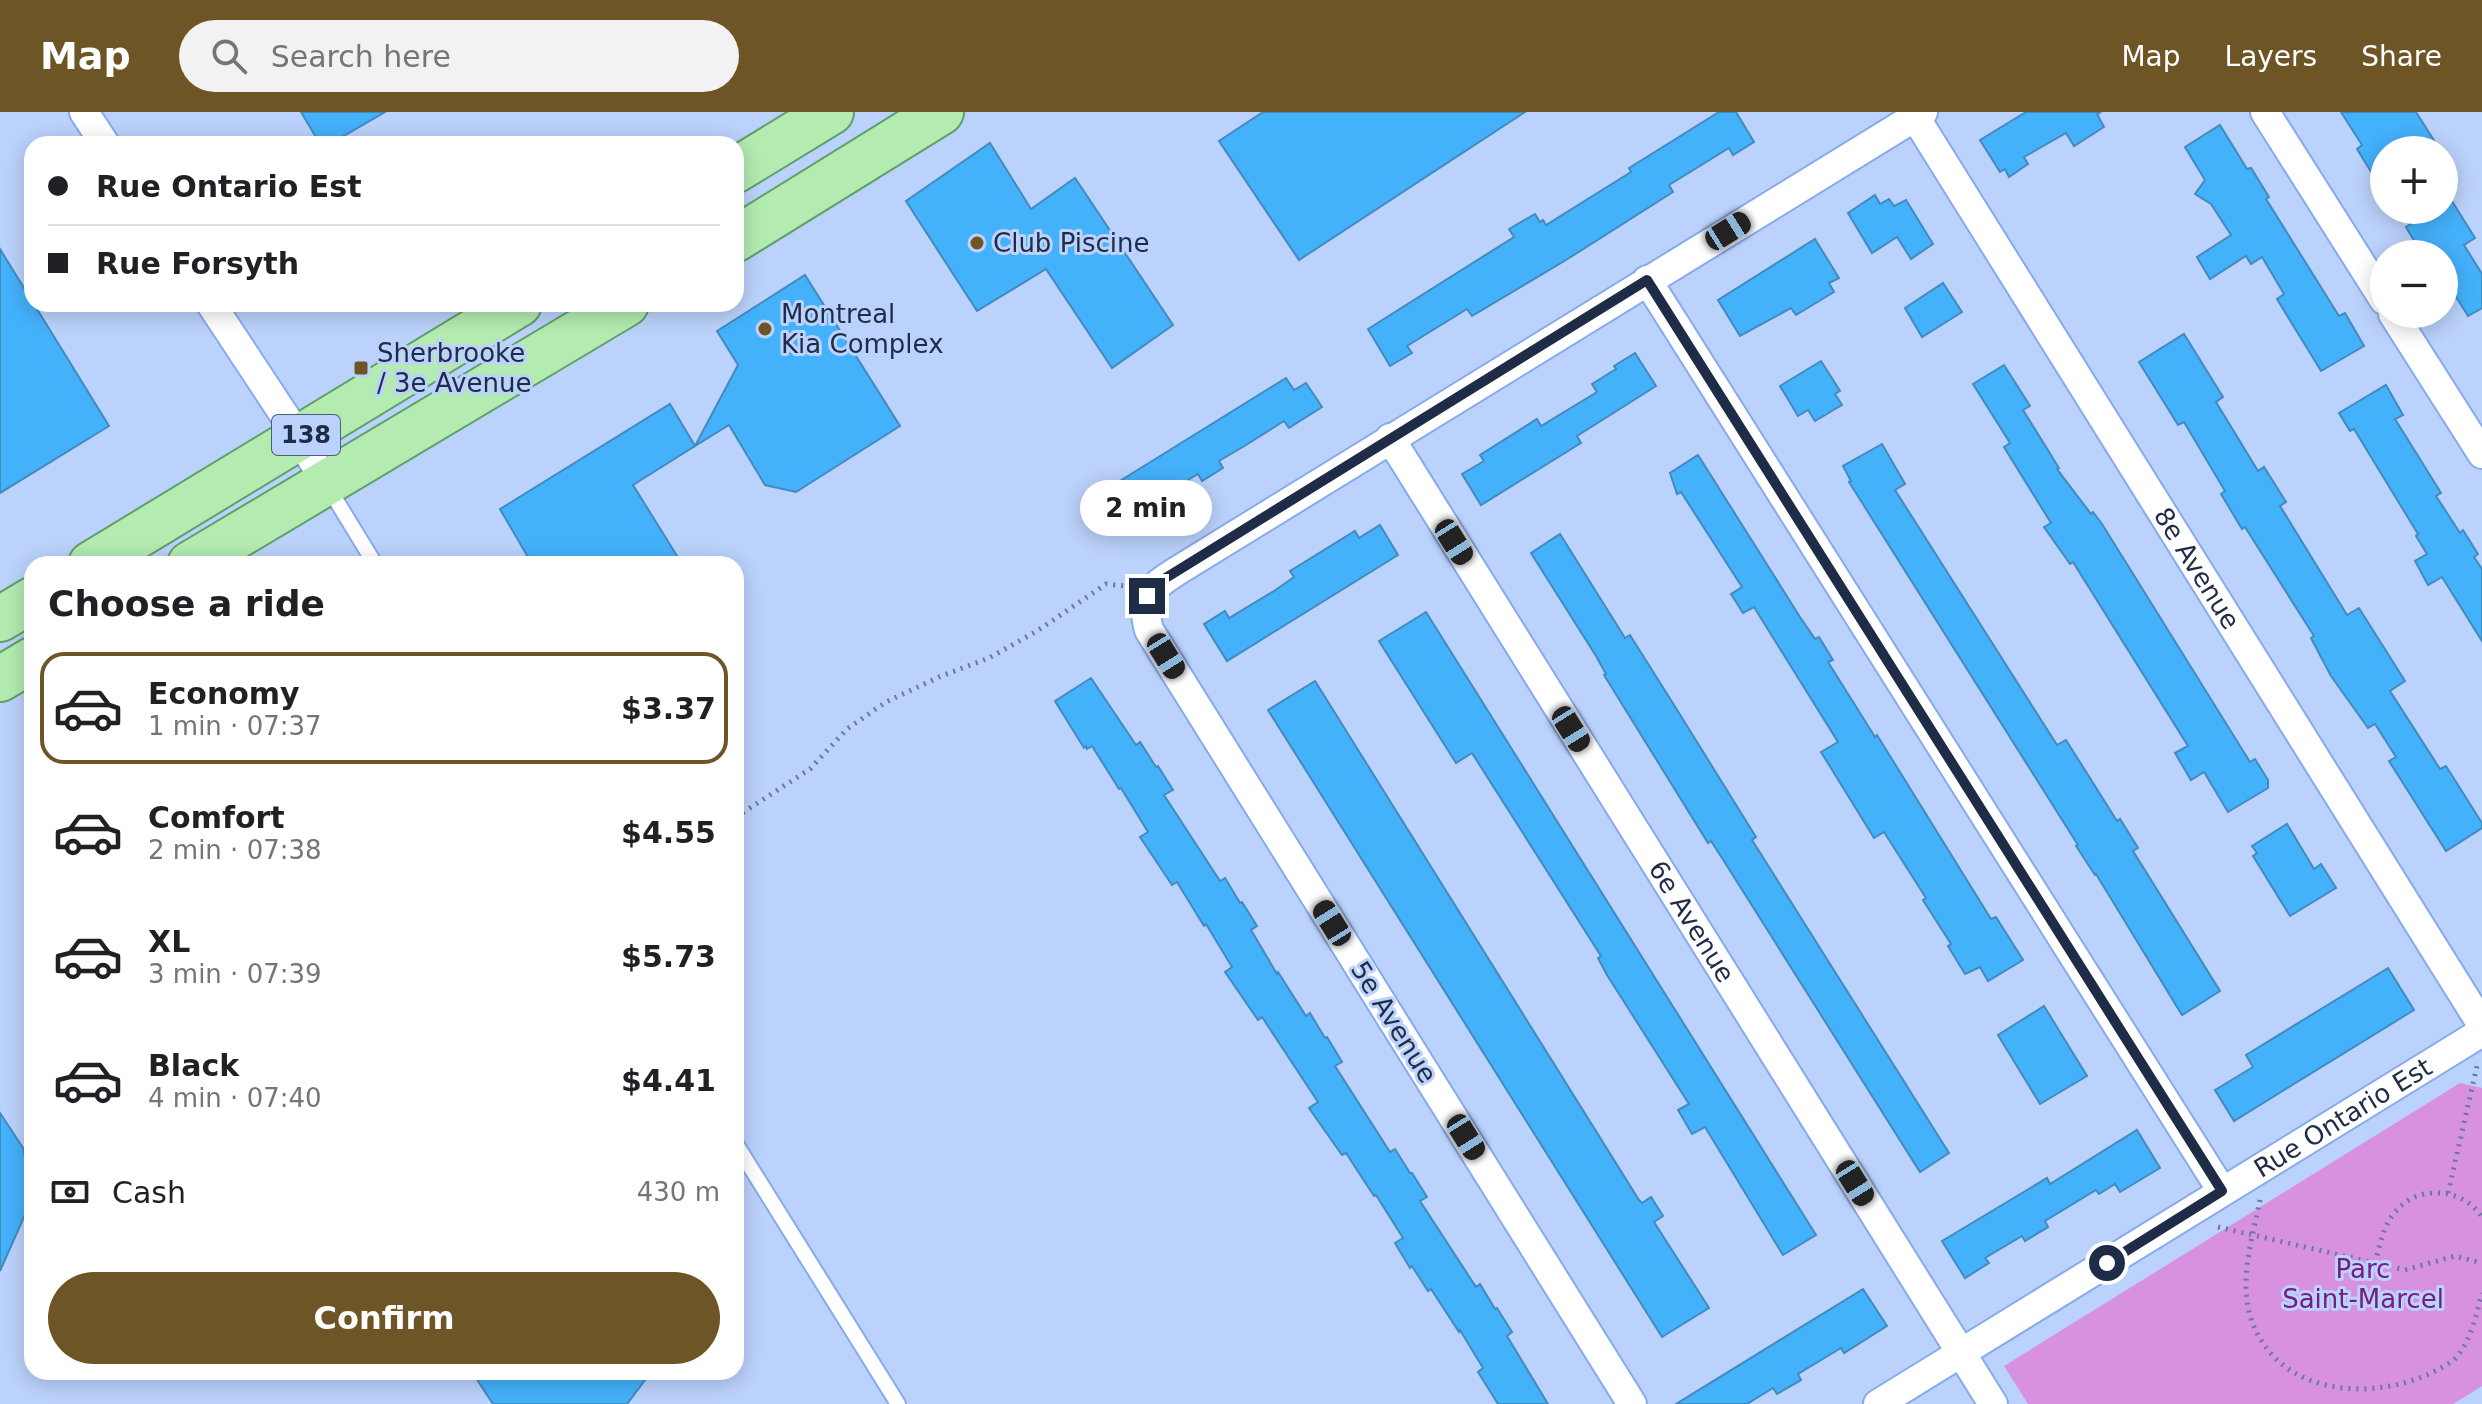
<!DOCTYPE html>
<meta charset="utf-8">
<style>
:root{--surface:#fff;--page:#f2f2f2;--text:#202124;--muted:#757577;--line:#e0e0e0;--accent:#6d5525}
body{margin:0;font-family:"DejaVu Sans",sans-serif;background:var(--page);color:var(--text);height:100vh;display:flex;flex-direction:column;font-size:30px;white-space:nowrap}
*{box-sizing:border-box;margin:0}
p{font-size:26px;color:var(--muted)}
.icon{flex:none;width:44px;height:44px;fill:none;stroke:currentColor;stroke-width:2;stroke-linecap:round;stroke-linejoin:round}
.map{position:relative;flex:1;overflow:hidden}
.drawer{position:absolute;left:24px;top:444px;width:720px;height:824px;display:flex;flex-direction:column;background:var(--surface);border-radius:24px;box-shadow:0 4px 20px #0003}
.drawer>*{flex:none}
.guide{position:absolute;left:24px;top:24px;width:720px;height:176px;border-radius:24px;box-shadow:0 4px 20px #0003;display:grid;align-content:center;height:176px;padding:0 24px;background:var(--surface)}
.buttons{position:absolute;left:2370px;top:24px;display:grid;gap:16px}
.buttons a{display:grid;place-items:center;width:88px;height:88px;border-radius:50%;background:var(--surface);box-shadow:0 4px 20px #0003;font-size:40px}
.end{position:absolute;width:36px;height:36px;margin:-18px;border:10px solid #1e2c47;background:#fff;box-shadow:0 0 0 4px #fff}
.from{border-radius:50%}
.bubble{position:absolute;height:56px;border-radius:28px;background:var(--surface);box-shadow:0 4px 20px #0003;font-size:26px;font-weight:600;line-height:56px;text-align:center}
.car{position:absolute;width:24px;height:48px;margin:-24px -12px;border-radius:10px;box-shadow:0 0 6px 2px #0007;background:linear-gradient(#222 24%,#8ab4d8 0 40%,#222 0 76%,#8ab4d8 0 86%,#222 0)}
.guide b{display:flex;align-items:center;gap:28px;height:76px;font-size:30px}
.guide b+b{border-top:2px solid var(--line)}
.guide i{width:20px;height:20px;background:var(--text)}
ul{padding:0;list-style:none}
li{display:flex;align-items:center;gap:24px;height:112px;margin:0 16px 12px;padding:0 8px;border:4px solid transparent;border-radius:24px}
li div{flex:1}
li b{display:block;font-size:30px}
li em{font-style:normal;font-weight:600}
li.selected{border-color:var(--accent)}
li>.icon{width:72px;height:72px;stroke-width:1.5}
h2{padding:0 24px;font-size:36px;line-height:96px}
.pay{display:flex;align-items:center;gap:20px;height:88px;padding:0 24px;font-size:30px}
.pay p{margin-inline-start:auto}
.primary-button{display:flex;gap:16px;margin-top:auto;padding:16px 24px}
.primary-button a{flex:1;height:92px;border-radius:48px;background:var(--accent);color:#fff;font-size:32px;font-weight:600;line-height:92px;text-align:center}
header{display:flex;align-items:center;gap:48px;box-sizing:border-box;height:112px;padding:0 40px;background:var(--accent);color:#fff}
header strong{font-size:38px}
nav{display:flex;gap:44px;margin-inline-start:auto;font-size:28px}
.search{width:560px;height:72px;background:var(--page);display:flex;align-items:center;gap:20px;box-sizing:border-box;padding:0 28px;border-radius:44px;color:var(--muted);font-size:30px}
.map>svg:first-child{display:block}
.green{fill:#d791e0}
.building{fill:#44b1fb;stroke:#438abe;stroke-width:2}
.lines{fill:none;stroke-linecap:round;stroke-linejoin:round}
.lane-casing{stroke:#86aaed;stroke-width:18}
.street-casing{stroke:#86aaed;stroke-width:32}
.primary-casing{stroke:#5ea069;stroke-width:48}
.path{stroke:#687a9c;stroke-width:5;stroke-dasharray:2 6;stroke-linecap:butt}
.lane{stroke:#fff;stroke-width:14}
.street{stroke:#fff;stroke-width:28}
.primary{stroke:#b3ebb0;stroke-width:44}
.route{stroke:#1e2c47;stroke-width:10}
.poi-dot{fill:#6d5525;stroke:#bbd2fc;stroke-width:3}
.labels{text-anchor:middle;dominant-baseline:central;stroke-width:6;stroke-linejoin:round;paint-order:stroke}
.shield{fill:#bbd2fc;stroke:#4d5e7d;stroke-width:2}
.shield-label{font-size:24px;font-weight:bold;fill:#1e2c47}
.poi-label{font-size:26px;fill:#1e2c47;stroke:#bbd2fc;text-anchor:start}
.street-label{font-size:26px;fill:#1e2c47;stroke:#bbd2fc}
.park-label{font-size:26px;fill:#781b84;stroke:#bbd2fc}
</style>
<header>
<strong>Map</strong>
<div class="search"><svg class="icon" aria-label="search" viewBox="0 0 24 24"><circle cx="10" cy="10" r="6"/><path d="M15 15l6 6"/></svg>Search here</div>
<nav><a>Map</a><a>Layers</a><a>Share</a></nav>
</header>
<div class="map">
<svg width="2482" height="1292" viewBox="0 0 2482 1292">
<rect width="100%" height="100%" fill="#bbd2fc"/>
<polygon class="green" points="2460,971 2482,976 2482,1274 2453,1292 2028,1292 2004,1254"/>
<g class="building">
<polygon points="301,0 385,0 330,32 320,32"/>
<polygon points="1263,0 1525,0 1299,148 1219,29"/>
<polygon points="1719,0 1736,0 1754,30 1733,43 1729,36 1669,73 1673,80 1566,148 1472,204 1467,197 1428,221 1407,234 1412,241 1390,254 1368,217 1514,125 1509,117 1535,102 1540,110 1543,108 1546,113 1631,60 1629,56"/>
<polygon points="2026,0 2101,0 2097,2 2104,15 2074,34 2066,21 2024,45 2028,52 2009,65 2005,57 2000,60 1980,28"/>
<polygon points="2341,0 2416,0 2440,38 2384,38 2384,81 2357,37 2362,33"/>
<polygon points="2220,13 2247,57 2251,56 2269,85 2266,87 2339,204 2345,201 2364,234 2321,259 2277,187 2284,182 2262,145 2251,152 2246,144 2210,167 2197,145 2231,123 2211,92 2195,82 2205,68 2185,35"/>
<polygon points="990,31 1031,97 1075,66 1173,213 1112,256 1046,157 977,199 906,89"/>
<polygon points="1875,83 1880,92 1889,87 1894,94 1906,88 1933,132 1911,147 1897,125 1872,141 1848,101"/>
<polygon points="2450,86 2475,126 2464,133 2482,162 2482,196 2468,204 2444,166 2444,142 2422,142 2406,115 2432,98 2444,98 2444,90"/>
<polygon points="1815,127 1839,166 1829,171 1834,180 1796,203 1791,196 1740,224 1718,188"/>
<polygon points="0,137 109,314 0,381"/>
<polygon points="805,163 900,314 796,380 765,373 729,313 695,334 738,253 717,219"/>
<polygon points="1943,171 1962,200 1922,225 1905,196"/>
<polygon points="2184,222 2223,285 2216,290 2258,359 2264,355 2286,390 2280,394 2347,503 2359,496 2405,569 2390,579 2440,657 2446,654 2482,711 2482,716 2446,739 2389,649 2396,645 2375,612 2368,616 2331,564 2311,526 2314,524 2245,415 2242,417 2221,382 2225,379 2184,310 2178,313 2139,250"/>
<polygon points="1635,241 1656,274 1577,324 1581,331 1481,393 1462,362 1484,349 1480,343 1537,307 1541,314 1597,280 1592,272 1616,257 1614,254"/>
<polygon points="1821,249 1840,279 1835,282 1842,293 1815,309 1808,298 1798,304 1780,274"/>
<polygon points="2004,253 2030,294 2023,298 2059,356 2057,357 2091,402 2093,400 2102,412 2250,650 2255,647 2268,668 2268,676 2228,700 2204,660 2191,668 2175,641 2188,634 2073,450 2070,452 2044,415 2051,411 2004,335 2010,331 1973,272"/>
<polygon points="1286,266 1294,278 1306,271 1322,295 1289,316 1284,309 1246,333 1219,349 1223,356 1202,369 1198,362 1155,388 1159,396 1138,409 1115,372"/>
<polygon points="2386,273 2403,303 2395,307 2441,381 2436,384 2460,421 2463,418 2478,442 2474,445 2482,457 2482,529 2442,465 2428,473 2415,449 2427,442 2416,424 2418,422 2354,317 2350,319 2339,301"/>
<polygon points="670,292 695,334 633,373 682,452 532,452 500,397"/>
<polygon points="1882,332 1905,372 1895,378 2057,633 2066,628 2117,709 2120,707 2138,736 2133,739 2220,879 2182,903 2096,762 2095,763 2076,734 2078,733 1849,370 1851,369 1843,354"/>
<polygon points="1698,343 1800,505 1815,527 1819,525 1833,548 1828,550 1875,625 1877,623 1991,807 1996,805 2023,848 1988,869 1980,855 1965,862 1948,834 1951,832 1923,788 1926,786 1884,720 1874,726 1821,640 1838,630 1754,495 1743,501 1731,482 1742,475 1681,380 1677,382 1670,361"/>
<polygon points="1380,413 1398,443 1227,549 1204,512 1225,499 1229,506 1274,479 1294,465 1290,459 1355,419 1359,426"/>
<polygon points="1560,422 1625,526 1630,523 1674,593 1756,725 1752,728 1949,1041 1920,1060 1722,746 1711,729 1708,731 1604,563 1606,562 1596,544 1531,441"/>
<polygon points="1426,500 1816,1123 1783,1143 1705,1015 1692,1022 1678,998 1689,992 1607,863 1598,846 1601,844 1472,641 1456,651 1379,529"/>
<polygon points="1091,566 1136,633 1140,630 1156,655 1158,654 1173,678 1164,683 1220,769 1225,766 1240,791 1242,790 1257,814 1251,818 1277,862 1278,860 1306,904 1310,901 1325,926 1327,925 1342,950 1335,954 1390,1040 1395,1037 1410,1061 1412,1061 1427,1085 1420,1089 1476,1175 1480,1172 1495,1197 1497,1196 1512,1220 1507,1224 1548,1292 1498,1292 1478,1260 1483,1256 1460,1218 1459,1220 1431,1177 1428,1179 1412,1154 1410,1156 1395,1131 1403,1126 1376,1083 1374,1084 1346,1041 1342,1043 1309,996 1318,990 1262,905 1258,908 1225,860 1232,855 1206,812 1204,814 1177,770 1172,773 1140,725 1148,720 1121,676 1119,677 1092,634 1087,637 1086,634 1084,636 1055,589"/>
<polygon points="1315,569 1639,1088 1642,1091 1651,1085 1663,1104 1654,1110 1709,1196 1662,1225 1268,598"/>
<polygon points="2287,712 2314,757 2321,752 2336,776 2290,804 2253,744 2257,741 2252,734"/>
<polygon points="2388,856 2414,898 2234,1009 2215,978 2253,955 2246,943"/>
<polygon points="2044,894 2087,964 2040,992 1998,923"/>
<polygon points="0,1001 23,1036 30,1066 28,1096 0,1159"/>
<polygon points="2137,1018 2160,1056 2120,1080 2115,1072 2099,1082 2096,1078 2045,1109 2048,1115 2025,1129 2022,1124 1985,1146 1989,1151 1965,1166 1942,1129 2047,1066 2050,1072"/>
<polygon points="1863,1177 1887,1214 1844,1241 1841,1236 1798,1262 1801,1268 1777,1282 1773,1276 1747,1292 1676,1292"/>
<polygon points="472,1260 651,1260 627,1292 493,1292"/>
</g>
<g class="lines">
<defs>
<g id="lane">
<polyline points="328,375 375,452"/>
<polyline points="736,1032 898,1292"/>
</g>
<g id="street">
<polyline points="84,0 105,32"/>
<path id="s1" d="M1912 0 2482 913"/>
<polyline points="2265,0 2384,188"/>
<polyline points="1647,168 2222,1079"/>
<polyline points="211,192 300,327 326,371"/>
<polyline points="2393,202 2482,342"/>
<path id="s2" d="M1390 326 1993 1292"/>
<path d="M1632 1292 1149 518C1140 484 1149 477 1177 459L1923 0"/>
<path id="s3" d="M1878 1292 2482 920"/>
</g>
<g id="primary">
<polyline points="736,58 831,0"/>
<polyline points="736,127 941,0"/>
<polyline points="91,452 519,192"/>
<polyline points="190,452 626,192"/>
<polyline points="0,507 32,488"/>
<polyline points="0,567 32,548"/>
</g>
</defs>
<use href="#lane" class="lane-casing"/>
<use href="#street" class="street-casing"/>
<use href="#primary" class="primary-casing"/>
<g class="path">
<polyline points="736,705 810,657 847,617 886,590 939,565 989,546 1037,519 1106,472 1125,474"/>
<polyline points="2448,1081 2477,954"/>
<path d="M2260 1088C2253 1124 2239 1166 2250 1203 2276 1292 2391 1292 2454 1248 2471 1230 2476 1204 2482 1181"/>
<polyline points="2218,1115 2405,1158 2455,1144 2482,1151"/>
<path d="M2375 1151C2380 1133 2383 1113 2396 1099 2418 1072 2463 1076 2482 1105"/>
</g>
<use href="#lane" class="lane"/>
<use href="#street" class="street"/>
<use href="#primary" class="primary"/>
</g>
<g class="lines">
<polyline class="route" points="1147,484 1159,470 1177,459 1647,168 2222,1079 2107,1151"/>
</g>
<g class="poi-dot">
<circle cx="977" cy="131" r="8"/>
<circle cx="765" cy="217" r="8"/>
<rect x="353" y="248" width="16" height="16" rx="4"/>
</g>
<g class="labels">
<rect class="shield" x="272" y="303" width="68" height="40" rx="6"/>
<g class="shield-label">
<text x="306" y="323">138</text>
</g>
<g class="poi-label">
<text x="993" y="131">Club Piscine</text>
<text x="781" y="202">Montreal<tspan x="781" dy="30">Kia Complex</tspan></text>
<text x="377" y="241">Sherbrooke<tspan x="377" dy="30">/ 3e Avenue</tspan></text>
</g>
<g class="street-label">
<text stroke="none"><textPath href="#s1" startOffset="538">8e Avenue</textPath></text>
<text stroke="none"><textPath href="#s2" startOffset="570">6e Avenue</textPath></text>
<text transform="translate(1394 910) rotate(58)">5e Avenue</text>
<text stroke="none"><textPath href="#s3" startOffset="546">Rue Ontario Est</textPath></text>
</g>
<g class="park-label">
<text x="2363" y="1157">Parc<tspan x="2363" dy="30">Saint-Marcel</tspan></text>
</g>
</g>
</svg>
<div class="buttons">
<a>+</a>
<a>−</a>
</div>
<i class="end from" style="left:2107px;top:1151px"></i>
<i class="end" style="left:1147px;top:484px"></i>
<div class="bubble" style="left:1080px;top:368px;width:132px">2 min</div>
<i class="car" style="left:1728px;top:119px;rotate:58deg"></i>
<i class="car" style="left:1454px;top:430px;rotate:148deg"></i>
<i class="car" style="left:1166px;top:544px;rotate:148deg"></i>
<i class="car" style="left:1571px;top:617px;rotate:148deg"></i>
<i class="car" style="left:1332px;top:811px;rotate:328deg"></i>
<i class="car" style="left:1466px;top:1025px;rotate:148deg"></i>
<i class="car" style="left:1855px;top:1071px;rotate:148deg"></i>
<div class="guide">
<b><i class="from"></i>Rue Ontario Est</b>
<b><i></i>Rue Forsyth</b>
</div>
<section class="drawer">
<h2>Choose a ride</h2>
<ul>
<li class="selected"><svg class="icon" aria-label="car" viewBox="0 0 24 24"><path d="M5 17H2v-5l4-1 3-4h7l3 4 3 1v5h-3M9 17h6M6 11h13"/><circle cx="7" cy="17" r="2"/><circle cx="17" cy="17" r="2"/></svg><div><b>Economy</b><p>1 min · 07:37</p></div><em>$3.37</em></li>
<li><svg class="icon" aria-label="car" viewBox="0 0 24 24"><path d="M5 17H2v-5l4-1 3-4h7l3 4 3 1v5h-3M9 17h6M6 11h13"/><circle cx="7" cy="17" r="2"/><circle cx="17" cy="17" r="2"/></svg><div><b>Comfort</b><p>2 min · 07:38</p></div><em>$4.55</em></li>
<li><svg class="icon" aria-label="car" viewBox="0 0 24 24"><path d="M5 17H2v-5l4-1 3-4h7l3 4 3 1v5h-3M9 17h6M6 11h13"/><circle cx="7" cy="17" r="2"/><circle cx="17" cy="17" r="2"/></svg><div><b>XL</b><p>3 min · 07:39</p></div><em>$5.73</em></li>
<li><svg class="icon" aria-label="car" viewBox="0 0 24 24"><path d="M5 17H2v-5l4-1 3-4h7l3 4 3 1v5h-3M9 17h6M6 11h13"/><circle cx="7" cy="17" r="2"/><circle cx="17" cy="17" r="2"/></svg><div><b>Black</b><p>4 min · 07:40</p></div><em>$4.41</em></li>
</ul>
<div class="pay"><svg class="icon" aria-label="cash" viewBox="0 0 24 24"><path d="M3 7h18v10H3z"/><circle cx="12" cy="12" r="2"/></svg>Cash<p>430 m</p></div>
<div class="primary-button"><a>Confirm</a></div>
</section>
</div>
